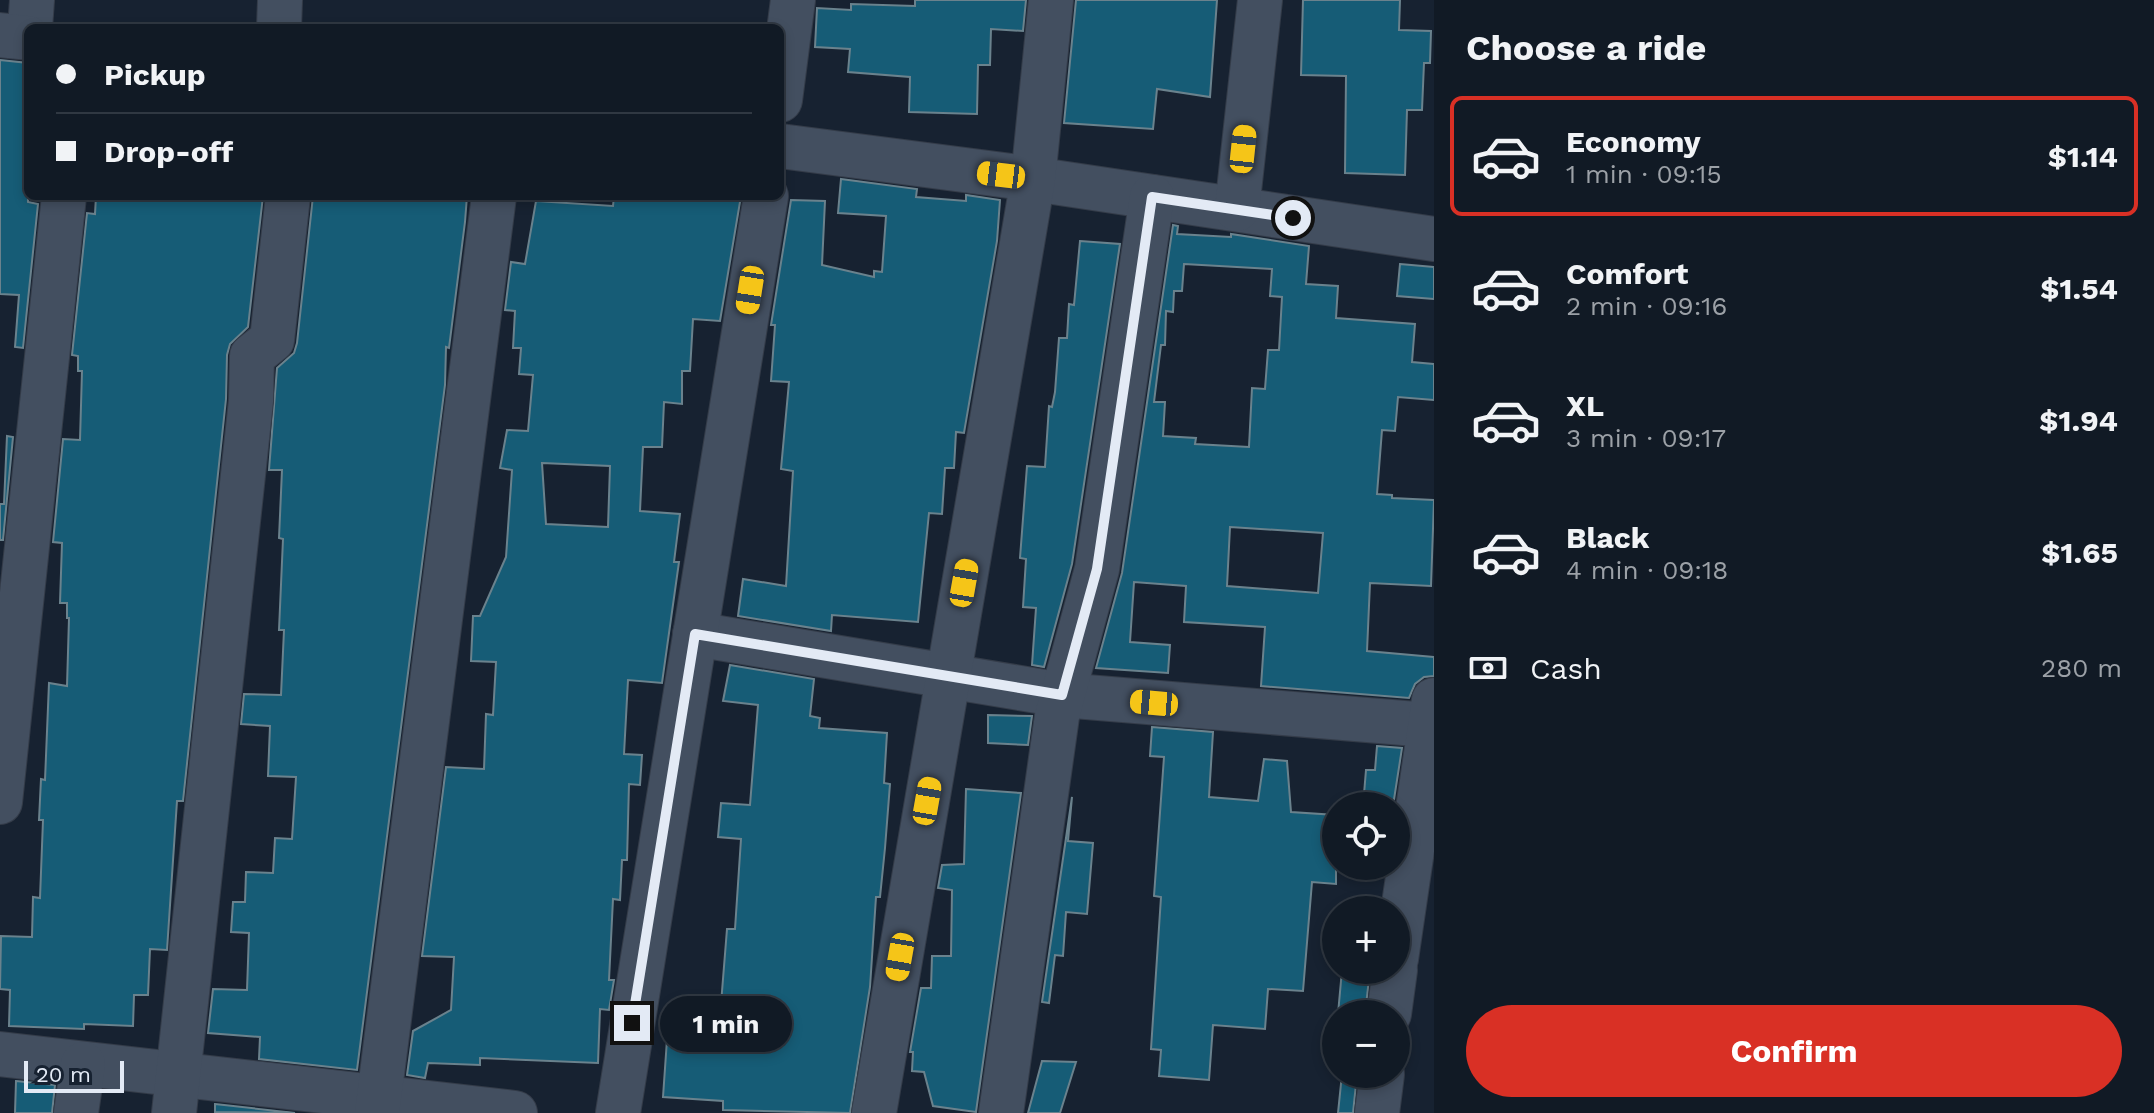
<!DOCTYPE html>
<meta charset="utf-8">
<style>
:root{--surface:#111a25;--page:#1e2732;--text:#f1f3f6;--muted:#9ca1a7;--line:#303842;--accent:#d93025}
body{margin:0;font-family:"Work Sans",sans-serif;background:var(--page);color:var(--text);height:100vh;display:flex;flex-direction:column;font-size:30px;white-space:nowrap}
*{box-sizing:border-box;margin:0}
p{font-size:26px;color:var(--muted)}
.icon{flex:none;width:44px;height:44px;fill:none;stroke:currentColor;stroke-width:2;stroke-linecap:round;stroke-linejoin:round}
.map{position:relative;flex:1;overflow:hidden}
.drawer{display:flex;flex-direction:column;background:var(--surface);width:720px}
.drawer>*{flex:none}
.top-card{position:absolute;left:24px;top:24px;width:760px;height:176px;border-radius:12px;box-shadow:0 4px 12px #0003,0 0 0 2px var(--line);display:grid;align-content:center;height:176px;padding:0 32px;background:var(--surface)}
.buttons{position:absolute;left:1322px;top:792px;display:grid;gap:16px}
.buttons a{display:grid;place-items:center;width:88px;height:88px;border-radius:50%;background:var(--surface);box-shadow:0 4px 12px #0003,0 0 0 2px var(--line);font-size:40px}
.scale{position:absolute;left:24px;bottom:20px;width:100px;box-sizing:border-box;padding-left:8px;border:4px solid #e3eaf5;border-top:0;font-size:22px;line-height:28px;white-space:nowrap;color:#e3eaf5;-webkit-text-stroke:6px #172231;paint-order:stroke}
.end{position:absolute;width:36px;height:36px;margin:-18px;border:10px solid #e3eaf5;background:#111;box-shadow:0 0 0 4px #111}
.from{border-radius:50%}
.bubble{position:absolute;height:56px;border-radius:28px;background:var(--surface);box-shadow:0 4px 12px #0003,0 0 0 2px var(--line);font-size:26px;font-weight:700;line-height:56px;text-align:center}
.car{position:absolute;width:24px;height:48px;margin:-24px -12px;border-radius:10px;box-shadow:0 0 6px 2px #0007;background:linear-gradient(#f5c518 24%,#345 0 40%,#f5c518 0 76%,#345 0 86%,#f5c518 0)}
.top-card b{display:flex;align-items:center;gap:28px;height:76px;font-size:30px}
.top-card b+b{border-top:2px solid var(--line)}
.top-card i{width:20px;height:20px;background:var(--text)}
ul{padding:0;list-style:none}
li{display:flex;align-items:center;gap:24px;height:120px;margin:0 16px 12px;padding:0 16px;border:4px solid transparent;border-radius:12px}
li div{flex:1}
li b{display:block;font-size:30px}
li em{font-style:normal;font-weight:700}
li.on{border-color:var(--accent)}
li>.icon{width:72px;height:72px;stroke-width:1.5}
h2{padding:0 32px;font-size:36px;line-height:96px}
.pay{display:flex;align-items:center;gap:20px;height:88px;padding:0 32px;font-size:30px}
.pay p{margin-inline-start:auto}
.action{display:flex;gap:16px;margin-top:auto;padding:16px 32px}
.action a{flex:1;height:92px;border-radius:48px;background:var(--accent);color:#fff;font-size:32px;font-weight:700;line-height:92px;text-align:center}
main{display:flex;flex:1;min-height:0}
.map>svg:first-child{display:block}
.building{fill:#165c76;stroke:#6a828d;stroke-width:2;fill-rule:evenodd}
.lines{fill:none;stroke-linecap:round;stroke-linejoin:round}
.minor-casing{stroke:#343c49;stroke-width:46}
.minor{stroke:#434f60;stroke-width:44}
.route{stroke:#e3eaf5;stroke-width:10}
</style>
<main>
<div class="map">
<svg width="1434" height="1113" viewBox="0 0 1434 1113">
<rect width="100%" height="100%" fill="#172231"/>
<g class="building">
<polygon points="915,0 1026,0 1023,31 991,29 990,65 978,65 977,114 909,112 910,77 848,72 850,49 815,47 817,8 851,10 851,4 915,6"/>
<polygon points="1076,0 1217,0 1210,97 1157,89 1153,129 1064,123"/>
<polygon points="1303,0 1400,0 1399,30 1431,31 1430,63 1424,63 1422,110 1407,110 1405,175 1345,173 1346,76 1301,75"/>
<polygon points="0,60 28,63 28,202 38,204 23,348 15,347 19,295 0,294"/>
<polygon points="841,179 917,189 916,197 966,201 966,195 1000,200 997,241 964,433 956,432 954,468 945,468 942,514 929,513 918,622 832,615 831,631 738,616 743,579 786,586 793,471 781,469 789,382 771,381 775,325 771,325 791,200 825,201 822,265 874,277 874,271 882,272 886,216 838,213"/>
<polygon points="96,196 263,196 248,327 230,344 227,355 226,399 183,801 177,801 167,950 150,949 148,995 134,995 133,1026 84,1024 84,1029 9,1026 10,990 0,989 1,936 32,937 33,897 40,898 43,820 39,820 41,779 45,780 49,683 67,686 69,618 67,618 67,603 60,603 62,543 53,542 63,439 80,440 82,371 78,371 78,356 72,355 87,213 95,214"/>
<polygon points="313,196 467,196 465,222 449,348 446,347 445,385 357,1070 259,1059 260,1037 208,1033 213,989 247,990 249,933 231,932 233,902 245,902 246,872 273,873 275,838 292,839 296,777 268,776 270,726 241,724 244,694 281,695 284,630 279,630 283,539 279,538 282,470 269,470 277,368 294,353 297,343"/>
<path d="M614 196H741L720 321 693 319 690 371H682V404L664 402 662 447H643L640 511 680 514 674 562H679L662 683 628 680 624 754 642 755 640 785 629 784 627 860H622L620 900 613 899 609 980H614L609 1010 600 1009 598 1063 480 1058V1065L428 1063 425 1078 407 1075 413 1031 451 1010 454 957 422 956 446 767 484 769 486 714 493 715 496 662 471 661 473 616H480L506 557 512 470 500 468 507 430 528 431 533 375 519 374 521 348H513L515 311 505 310 511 262 525 264 536 201 613 206ZM542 463 610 466 608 527 546 524Z"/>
<path d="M1173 225 1178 226 1177 234 1231 237V234L1309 246 1306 284 1338 286 1336 318 1415 324 1412 362 1434 364V400L1398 397 1395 431 1382 430 1377 494 1392 495V498L1434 500 1431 586 1370 583 1367 651 1434 657V676L1424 677 1415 684 1409 698 1261 686 1265 627 1184 622 1186 586 1134 582 1130 642 1170 645 1168 673 1096 668 1122 573ZM1184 264 1272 269 1270 296 1282 297 1279 350H1268L1265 389 1252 388 1249 447 1195 444 1196 438 1163 436 1165 402H1154L1161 345H1165L1166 311 1173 312 1174 291H1182ZM1230 527 1323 533 1318 593 1227 586Z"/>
<polygon points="1080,241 1120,244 1072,564 1044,667 1032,665 1036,608 1023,607 1026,559 1020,558 1027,466 1045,467 1049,406 1052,407 1055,392 1059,338 1067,338 1069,304 1074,305"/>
<polygon points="1400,264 1434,267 1434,299 1397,296"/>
<polygon points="7,436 13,437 3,540 0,540 0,504 4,504"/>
<polygon points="730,665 814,679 810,716 820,718 819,728 887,733 884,783 890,784 885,848 880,897 876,897 870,987 850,1113 723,1110 723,1101 663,1097 668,1025 719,1029 727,929 735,929 741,839 718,837 721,803 750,805 758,705 723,701"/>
<polygon points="988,715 1032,716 1028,745 988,743"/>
<polygon points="1152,727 1213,732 1209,797 1258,801 1264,759 1287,761 1291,812 1336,815 1336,884 1312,882 1303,991 1268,989 1265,1029 1213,1025 1209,1080 1159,1076 1161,1050 1151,1049 1161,897 1154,896 1164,757 1150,756"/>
<polygon points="1377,746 1402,748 1393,806 1363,806 1366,770 1375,770"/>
<polygon points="966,789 1021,793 976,1112 933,1106 924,1072 912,1071 913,1052 910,1052 921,988 931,988 932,956 951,956 952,890 938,888 942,865 964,864"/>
<polygon points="1072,797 1068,841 1093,843 1087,914 1066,912 1063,956 1055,955 1049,1003 1042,1002"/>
<polygon points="1342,970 1370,970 1365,1014 1338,1014"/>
<polygon points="1042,1061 1076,1062 1060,1113 1028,1113"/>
<polygon points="1342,1074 1357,1074 1353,1113 1338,1113"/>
<polygon points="16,1081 55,1085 52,1113 15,1113"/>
<polygon points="215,1104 295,1113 215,1112"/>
</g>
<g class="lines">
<defs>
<g id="minor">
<polyline points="30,28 32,0"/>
<polyline points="279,28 280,0"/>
<polyline points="0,35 28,38"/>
<polyline points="780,100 793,0"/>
<polyline points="780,146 1033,179 1434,239"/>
<polyline points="1237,209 1260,0"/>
<polyline points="695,634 1062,695 1428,725"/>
<polyline points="0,802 64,196"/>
<polyline points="1396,959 1434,700"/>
<polyline points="1389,1014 1395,970"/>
<polyline points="0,1054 515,1113"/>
<polyline points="76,1113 83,1064"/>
<polyline points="174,1113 251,401 252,356 272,340 288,196"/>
<polyline points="377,1113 494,196"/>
<polyline points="618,1113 766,196"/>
<polyline points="874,1113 1033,179 1051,0"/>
<polyline points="1001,1113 1057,716 1097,569 1152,197"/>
<polyline points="1377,1113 1382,1074"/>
</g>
</defs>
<use href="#minor" class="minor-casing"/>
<use href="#minor" class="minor"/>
</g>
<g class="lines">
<polyline class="route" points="632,1023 695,634 1062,695 1097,569 1152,197 1293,218"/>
</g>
</svg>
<div class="buttons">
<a><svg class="icon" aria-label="locate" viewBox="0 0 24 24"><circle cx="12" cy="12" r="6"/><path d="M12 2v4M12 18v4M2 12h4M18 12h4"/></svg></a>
<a>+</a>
<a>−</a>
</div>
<div class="scale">20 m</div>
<i class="end from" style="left:1293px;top:218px"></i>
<i class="end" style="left:632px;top:1023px"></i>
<div class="bubble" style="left:660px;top:996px;width:132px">1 min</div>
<i class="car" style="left:1243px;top:149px;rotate:6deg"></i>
<i class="car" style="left:1001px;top:175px;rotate:277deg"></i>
<i class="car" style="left:750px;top:290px;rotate:189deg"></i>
<i class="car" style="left:964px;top:583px;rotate:10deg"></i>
<i class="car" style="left:1154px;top:703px;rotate:275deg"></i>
<i class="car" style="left:927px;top:801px;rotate:10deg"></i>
<i class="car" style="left:900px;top:957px;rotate:190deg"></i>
<div class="top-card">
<b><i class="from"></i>Pickup</b>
<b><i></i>Drop-off</b>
</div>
</div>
<section class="drawer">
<h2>Choose a ride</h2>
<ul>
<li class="on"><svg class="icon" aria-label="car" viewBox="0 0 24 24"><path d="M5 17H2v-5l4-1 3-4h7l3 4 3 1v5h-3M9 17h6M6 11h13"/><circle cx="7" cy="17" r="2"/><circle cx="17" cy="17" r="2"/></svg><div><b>Economy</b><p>1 min · 09:15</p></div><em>$1.14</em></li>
<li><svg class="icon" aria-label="car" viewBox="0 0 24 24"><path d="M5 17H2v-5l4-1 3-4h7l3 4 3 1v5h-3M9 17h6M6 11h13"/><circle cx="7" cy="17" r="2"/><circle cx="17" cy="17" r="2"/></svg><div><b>Comfort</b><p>2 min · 09:16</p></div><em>$1.54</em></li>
<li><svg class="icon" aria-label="car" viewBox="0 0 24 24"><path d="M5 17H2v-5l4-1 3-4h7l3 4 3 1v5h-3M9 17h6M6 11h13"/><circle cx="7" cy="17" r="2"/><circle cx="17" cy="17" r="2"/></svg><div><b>XL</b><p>3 min · 09:17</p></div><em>$1.94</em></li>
<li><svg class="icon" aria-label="car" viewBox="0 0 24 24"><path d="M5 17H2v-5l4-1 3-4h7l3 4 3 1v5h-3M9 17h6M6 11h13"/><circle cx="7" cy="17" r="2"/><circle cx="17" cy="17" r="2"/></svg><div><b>Black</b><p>4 min · 09:18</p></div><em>$1.65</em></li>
</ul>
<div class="pay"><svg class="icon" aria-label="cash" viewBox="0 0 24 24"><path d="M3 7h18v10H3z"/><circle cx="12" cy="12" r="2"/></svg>Cash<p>280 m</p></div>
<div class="action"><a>Confirm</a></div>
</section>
</main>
